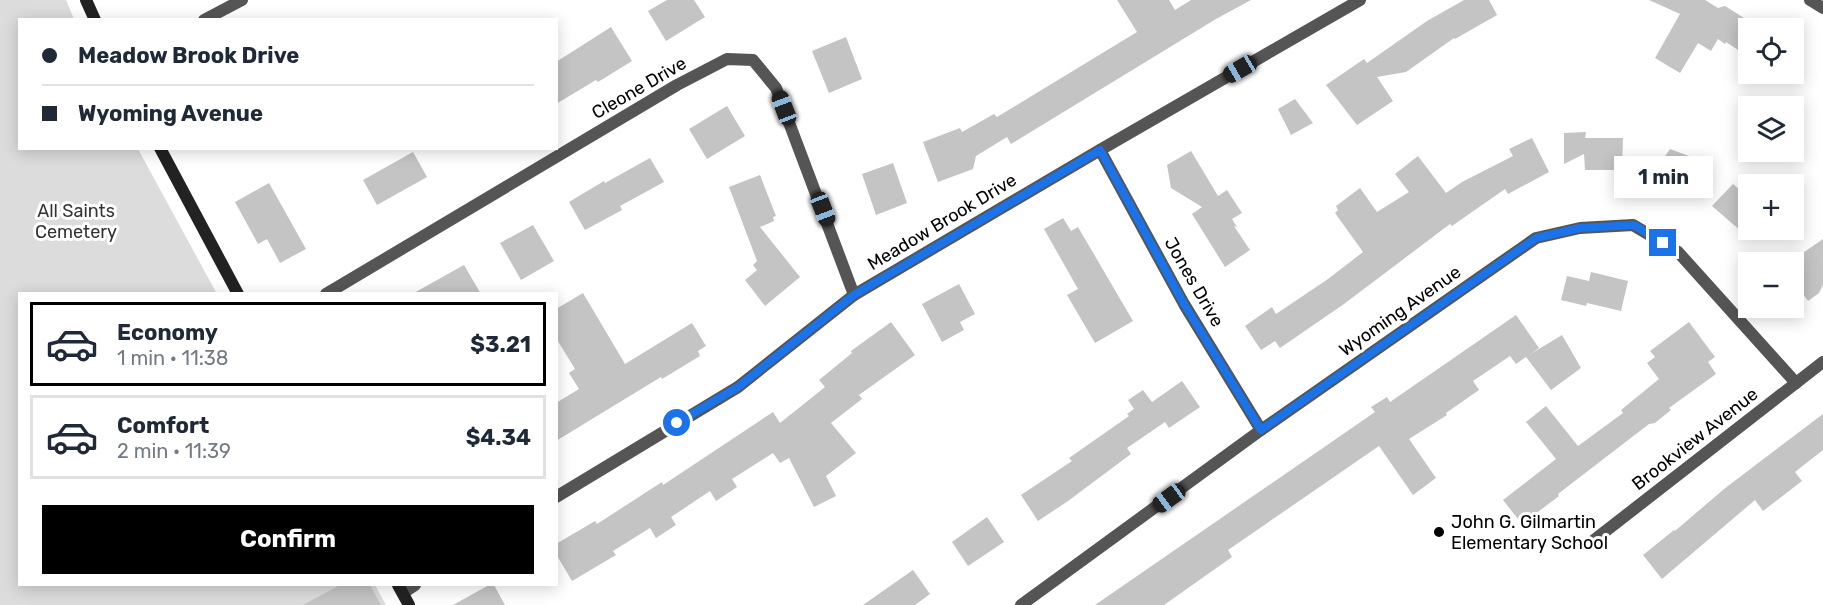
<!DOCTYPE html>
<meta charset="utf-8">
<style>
:root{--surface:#fff;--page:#f2f2f3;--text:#1f2937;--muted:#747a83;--line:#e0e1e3;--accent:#000}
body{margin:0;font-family:Rubik,sans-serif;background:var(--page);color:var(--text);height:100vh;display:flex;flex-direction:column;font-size:22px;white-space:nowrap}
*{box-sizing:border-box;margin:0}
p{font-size:20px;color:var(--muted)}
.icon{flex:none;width:33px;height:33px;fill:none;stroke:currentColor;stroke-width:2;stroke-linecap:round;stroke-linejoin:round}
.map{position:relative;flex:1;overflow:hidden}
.details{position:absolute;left:18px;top:292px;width:540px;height:294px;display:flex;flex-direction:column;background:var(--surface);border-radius:0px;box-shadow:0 3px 15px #0003}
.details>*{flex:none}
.top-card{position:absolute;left:18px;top:18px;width:540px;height:132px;border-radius:0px;box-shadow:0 3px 15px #0003;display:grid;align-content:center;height:132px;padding:0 24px;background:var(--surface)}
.buttons{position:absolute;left:1738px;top:18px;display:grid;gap:12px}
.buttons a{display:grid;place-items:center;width:66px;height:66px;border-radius:0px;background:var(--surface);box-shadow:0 3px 15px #0003;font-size:30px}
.end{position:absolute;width:27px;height:27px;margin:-14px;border:8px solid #1a73e8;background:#fff;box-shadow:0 0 0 3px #fff}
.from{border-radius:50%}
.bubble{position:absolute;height:42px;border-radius:0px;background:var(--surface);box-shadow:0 3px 15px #0003;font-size:20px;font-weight:700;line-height:42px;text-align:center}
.car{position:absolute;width:18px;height:36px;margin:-18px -9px;border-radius:8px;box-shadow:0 0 4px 2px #0007;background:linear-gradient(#222 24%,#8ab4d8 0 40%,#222 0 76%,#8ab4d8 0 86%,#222 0)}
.top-card b{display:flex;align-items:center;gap:21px;height:57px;font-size:22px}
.top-card b+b{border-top:2px solid var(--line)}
.top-card i{width:15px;height:15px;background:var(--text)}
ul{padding:10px 0 0;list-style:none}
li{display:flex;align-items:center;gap:18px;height:84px;margin:0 12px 9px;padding:0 12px;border:3px solid var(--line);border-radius:0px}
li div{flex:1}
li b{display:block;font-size:22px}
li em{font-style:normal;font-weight:700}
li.active{border-color:var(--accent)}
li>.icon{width:54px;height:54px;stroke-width:1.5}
.cta{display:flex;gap:12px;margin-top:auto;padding:12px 24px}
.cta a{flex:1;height:69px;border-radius:0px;background:var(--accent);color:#fff;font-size:24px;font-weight:700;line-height:69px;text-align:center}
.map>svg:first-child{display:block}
.green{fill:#dcdcdc}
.building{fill:#c4c4c4}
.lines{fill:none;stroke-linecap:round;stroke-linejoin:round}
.street{stroke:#555;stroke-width:12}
.secondary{stroke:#222;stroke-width:12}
.route{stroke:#1a73e8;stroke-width:8}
.poi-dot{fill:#000;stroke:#fff;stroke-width:2}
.labels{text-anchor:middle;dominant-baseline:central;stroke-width:6;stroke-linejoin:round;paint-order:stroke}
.street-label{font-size:18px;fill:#000;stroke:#fff}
.park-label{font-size:18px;fill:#333;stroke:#fff}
.poi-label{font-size:18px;fill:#000;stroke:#fff;text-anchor:start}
</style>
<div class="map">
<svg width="1823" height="605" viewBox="0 0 1823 605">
<rect width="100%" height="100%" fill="#fff"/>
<polygon class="green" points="0,0 66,0 74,19 20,20 20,148 138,149 217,294 20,294 20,585 375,585 386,605 0,605"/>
<g class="building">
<polygon points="667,0 694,0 705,17 666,41 648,11"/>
<polygon points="1117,0 1169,0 1175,10 1191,0 1251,0 1216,19 1011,144 1007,137 976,156 973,169 938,182 923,142 960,128 962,132 994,114 997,117 1137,32"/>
<polygon points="1464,0 1489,0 1497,15 1455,39 1454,38 1406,72 1377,77 1393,101 1357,125 1326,85 1364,59 1367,63 1427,21"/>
<polygon points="1649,0 1705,0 1718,8 1725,6 1749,21 1749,57 1726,42 1725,44 1718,39 1711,51 1698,43 1680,73 1655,58 1680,14"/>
<polygon points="611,27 632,61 598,82 596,80 556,104 556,62"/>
<polygon points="846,37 862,79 829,93 812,51"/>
<polygon points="1295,99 1313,123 1291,135 1278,109"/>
<polygon points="727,106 745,136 707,159 689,129"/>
<polygon points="1586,132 1585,138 1623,138 1622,170 1585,170 1584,154 1564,164 1564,133"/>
<polygon points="1532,138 1549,172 1508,194 1505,189 1452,226 1450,224 1344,304 1280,348 1275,341 1261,350 1245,326 1272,307 1276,314 1328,279 1363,252 1335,213 1338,210 1336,206 1360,188 1377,212 1409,192 1395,174 1418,156 1446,193 1462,182 1513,156 1509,149"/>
<polygon points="1670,149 1700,160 1690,188 1652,175"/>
<polygon points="1191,151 1218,196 1227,190 1242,213 1232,219 1237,227 1234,226 1250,250 1225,267 1192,214 1202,207 1171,188 1167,165"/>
<polygon points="413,152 427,177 377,205 363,180"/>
<polygon points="650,158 664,182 620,206 622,210 585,230 569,202 604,181 605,183"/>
<polygon points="893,163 907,203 876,215 862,174"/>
<polygon points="760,175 776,216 773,217 774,221 760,227 800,277 765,306 745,280 757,270 753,265 757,261 729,187"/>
<polygon points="269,183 306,249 280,263 267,239 258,244 235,202"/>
<polygon points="1733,184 1749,198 1749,238 1712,206"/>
<polygon points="1063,218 1071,231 1078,227 1133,321 1095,343 1067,295 1078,289 1044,229"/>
<polygon points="533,225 554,261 521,280 500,243"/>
<polygon points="1823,239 1823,285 1819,293 1808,301 1794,281 1794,259"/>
<polygon points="464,265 481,294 412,294"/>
<polygon points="1591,272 1628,281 1621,311 1587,303 1586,306 1561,300 1567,276 1589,281"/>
<polygon points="959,284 975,314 960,322 964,330 942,342 922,304"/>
<polygon points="583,293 625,364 692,323 706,346 698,351 700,356 662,379 661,377 556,441 556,403 579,389 569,373 575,369 556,338 556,309"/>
<polygon points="1516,315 1539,348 1529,355 1562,335 1581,368 1551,390 1526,357 1516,364 1510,356 1473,381 1479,390 1446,413 1447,415 1409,439 1436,478 1413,495 1379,446 1228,550 1232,557 1164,605 1095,605 1375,412 1371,407 1387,397 1390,402"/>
<polygon points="891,322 915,355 859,395 862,399 831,423 856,453 826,476 836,496 814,507 789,458 780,463 773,453 732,479 737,487 716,501 710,491 671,517 676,525 656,538 650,528 613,551 616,555 572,581 556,554 556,544 595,521 597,524 662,482 663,485 773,412 780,423 825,387 819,380 852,353 851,351"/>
<polygon points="1689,322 1715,357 1708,362 1716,374 1669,408 1671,410 1655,423 1649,424 1558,494 1559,496 1522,524 1503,500 1556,459 1526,422 1546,406 1578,446 1623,413 1621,410 1659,379 1647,363 1655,357 1650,351"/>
<polygon points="1182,381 1200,407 1169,428 1165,422 1127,448 1131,454 1068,501 1038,521 1021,495 1072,461 1069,458 1129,416 1127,414 1134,409 1128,400 1143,390 1152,402"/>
<polygon points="1823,414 1823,450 1795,472 1802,481 1763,511 1755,500 1662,579 1643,555 1674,530 1675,531 1724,489"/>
<polygon points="987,517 1004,542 968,566 952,542"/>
<polygon points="913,570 930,594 915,605 863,605"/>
<polygon points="340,585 370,585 381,605 303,605"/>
<polygon points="489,585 494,585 505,605 453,605"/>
</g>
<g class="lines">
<g class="street">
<polyline points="1810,0 1823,8"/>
<polyline points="204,20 242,0"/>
<polyline points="1100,150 1184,304 1261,430"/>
<polyline points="326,294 677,85 727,59 753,60 776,88 854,295"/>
<polyline points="556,497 738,387 854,295 1100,150 1360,0"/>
<polyline points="1589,544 1823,362"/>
<polyline points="403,593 415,585"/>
<polyline points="1021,605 1261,430 1536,238 1580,228 1633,225 1678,252 1796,383"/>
</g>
<g class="secondary">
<polyline points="86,0 95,20"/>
<polyline points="160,148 238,294"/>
<polyline points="398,585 409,605"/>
</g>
</g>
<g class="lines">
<polyline class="route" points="677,423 738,387 854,295 1100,150 1184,304 1261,430 1536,238 1580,228 1634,225 1663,243"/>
</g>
<circle class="poi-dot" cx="1439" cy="532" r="6"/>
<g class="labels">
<g class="street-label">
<text transform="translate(639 88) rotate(-30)">Cleone Drive</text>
<text transform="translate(942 222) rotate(-31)">Meadow Brook Drive</text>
<text transform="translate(1194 282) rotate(60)">Jones Drive</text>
<text transform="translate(1400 311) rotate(-35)">Wyoming Avenue</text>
<text transform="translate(1695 439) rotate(-38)">Brookview Avenue</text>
</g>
<g class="park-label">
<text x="76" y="211">All Saints<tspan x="76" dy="21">Cemetery</tspan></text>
</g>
<g class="poi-label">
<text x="1451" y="522">John G. Gilmartin<tspan x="1451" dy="21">Elementary School</tspan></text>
</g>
</g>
</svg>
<div class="buttons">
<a><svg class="icon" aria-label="locate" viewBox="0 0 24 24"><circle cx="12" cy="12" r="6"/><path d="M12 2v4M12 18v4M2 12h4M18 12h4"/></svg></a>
<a><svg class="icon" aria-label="layers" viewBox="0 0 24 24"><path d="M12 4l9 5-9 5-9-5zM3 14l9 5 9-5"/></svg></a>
<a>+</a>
<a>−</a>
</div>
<i class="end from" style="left:677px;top:423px"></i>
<i class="end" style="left:1663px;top:243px"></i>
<div class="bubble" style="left:1614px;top:156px;width:99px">1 min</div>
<i class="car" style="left:1240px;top:69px;rotate:240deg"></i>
<i class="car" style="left:784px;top:108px;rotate:339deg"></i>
<i class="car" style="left:823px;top:209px;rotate:159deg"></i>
<i class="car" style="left:1169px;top:498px;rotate:234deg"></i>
<div class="top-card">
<b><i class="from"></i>Meadow Brook Drive</b>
<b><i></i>Wyoming Avenue</b>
</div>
<section class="details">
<ul>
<li class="active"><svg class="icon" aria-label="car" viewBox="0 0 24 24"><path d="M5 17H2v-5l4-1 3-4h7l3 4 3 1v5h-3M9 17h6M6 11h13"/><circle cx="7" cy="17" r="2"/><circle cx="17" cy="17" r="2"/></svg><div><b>Economy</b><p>1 min · 11:38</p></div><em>$3.21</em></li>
<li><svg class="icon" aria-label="car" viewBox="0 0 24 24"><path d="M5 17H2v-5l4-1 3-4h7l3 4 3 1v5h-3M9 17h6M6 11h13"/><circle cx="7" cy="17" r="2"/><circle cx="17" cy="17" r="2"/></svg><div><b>Comfort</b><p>2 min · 11:39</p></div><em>$4.34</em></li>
</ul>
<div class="cta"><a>Confirm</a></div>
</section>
</div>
